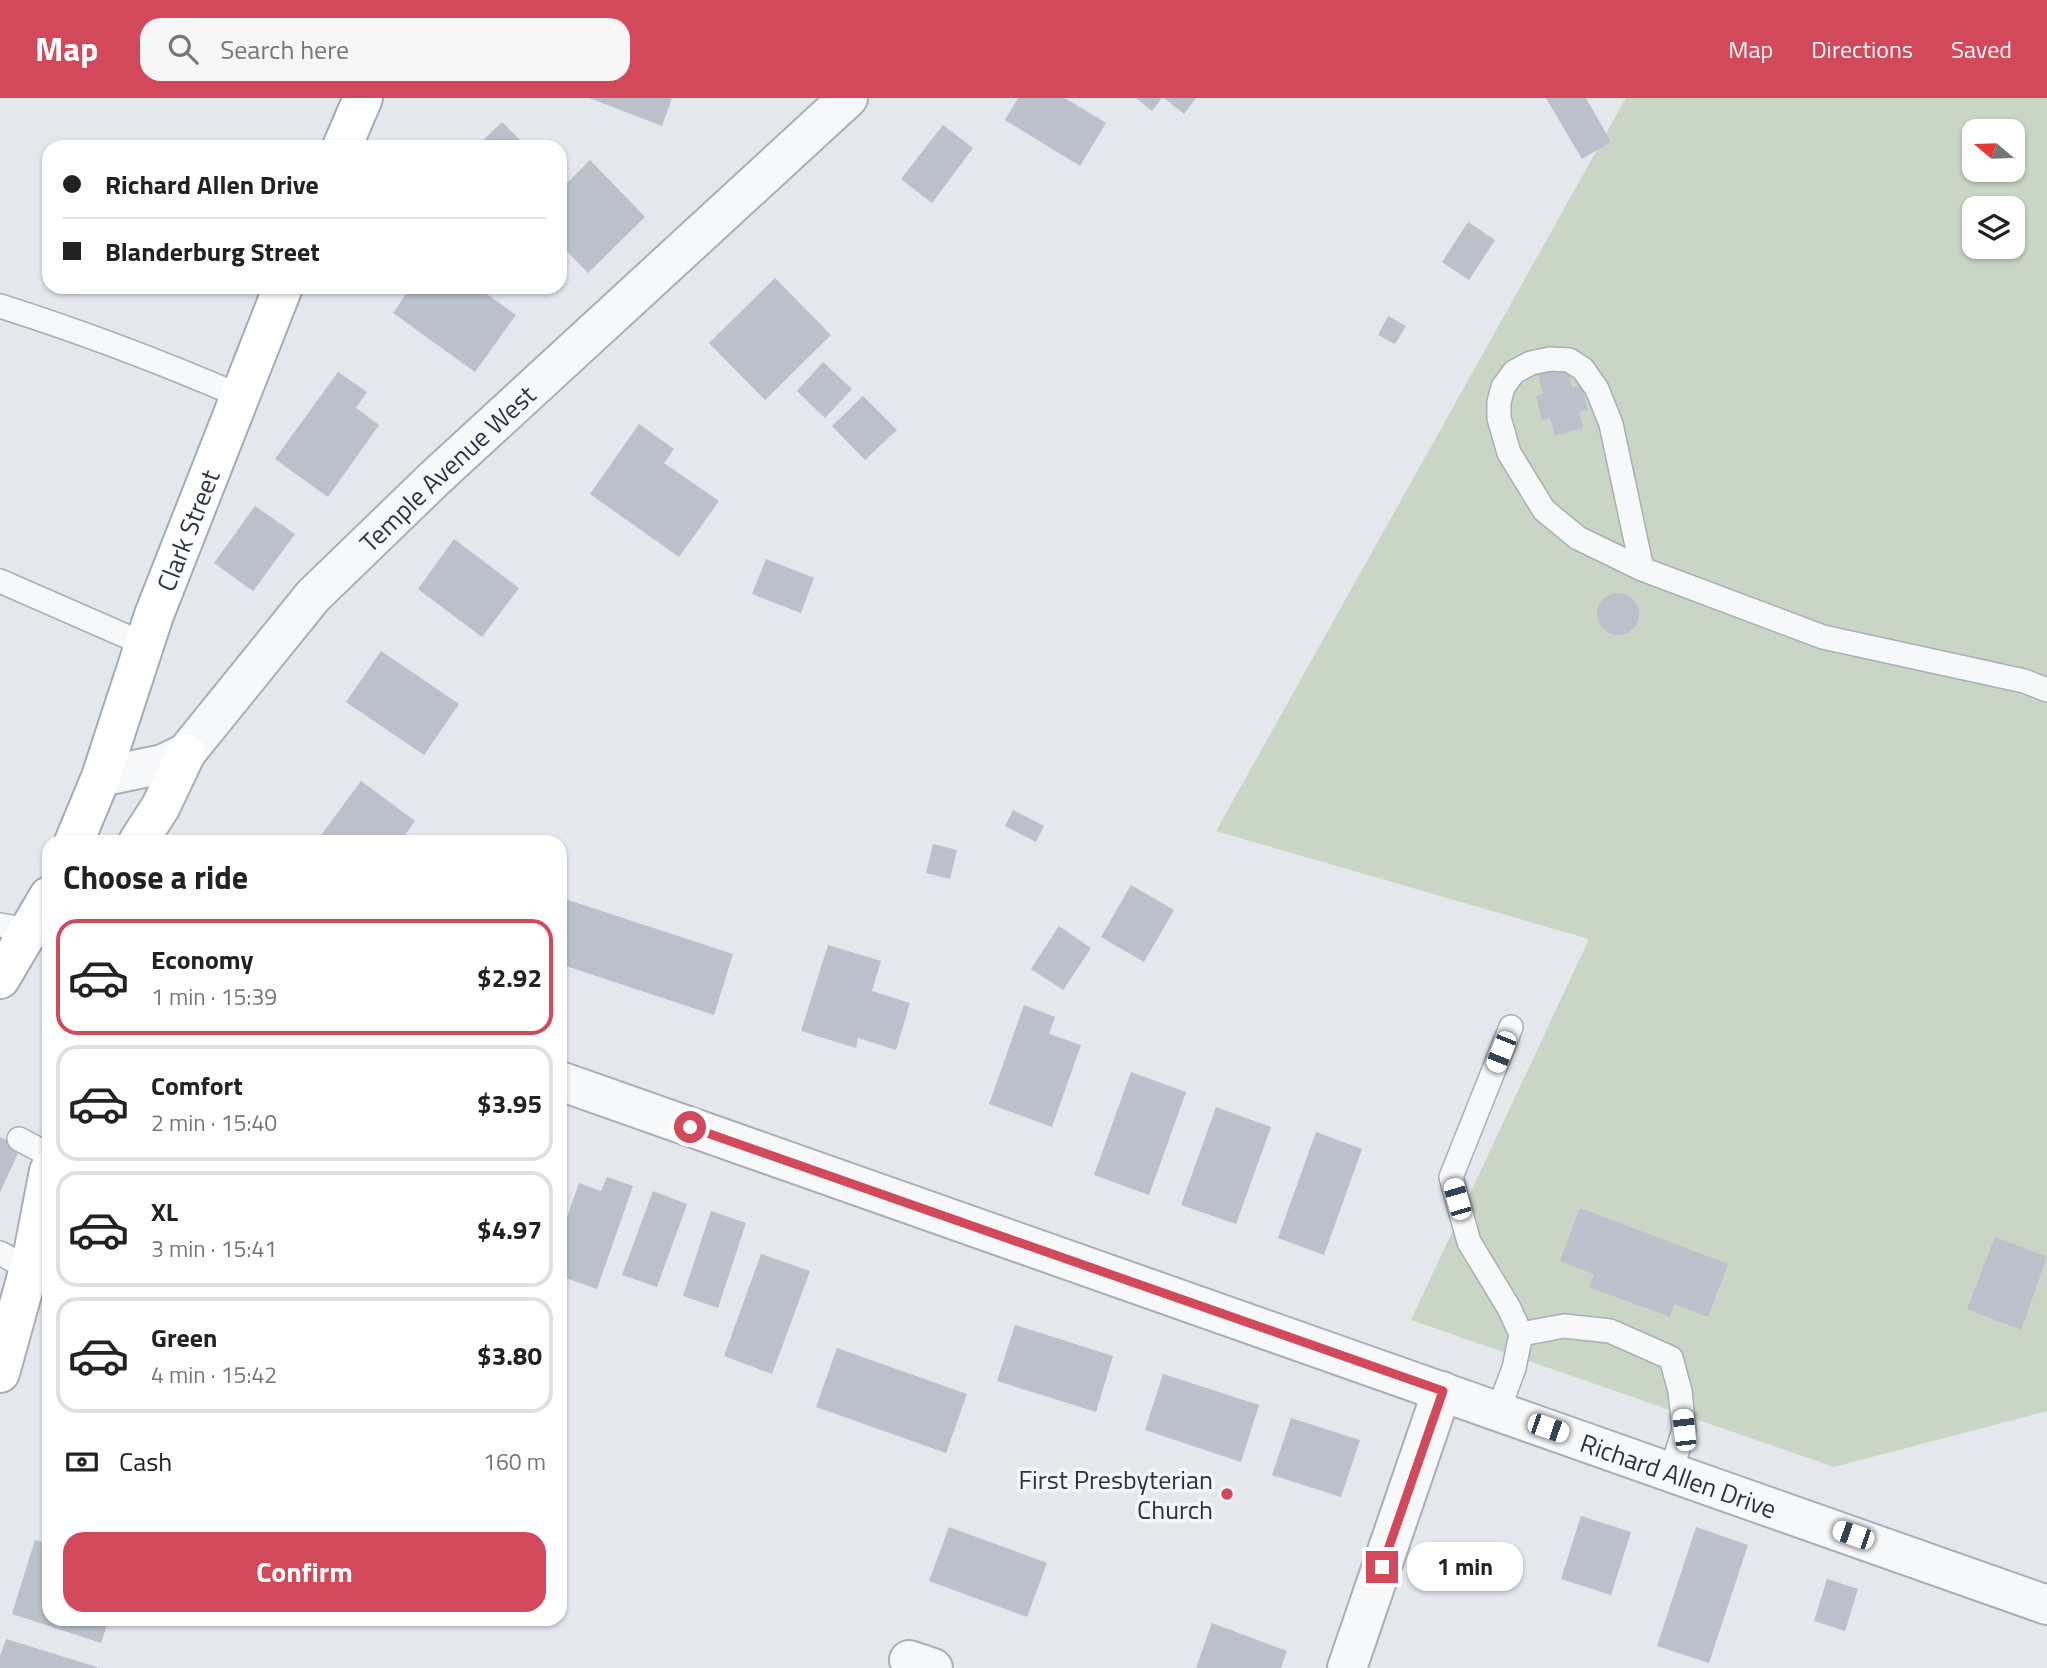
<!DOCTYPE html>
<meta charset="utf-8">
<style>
:root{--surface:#fff;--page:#f6f6f6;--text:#222;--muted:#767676;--line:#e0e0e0;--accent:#d1495b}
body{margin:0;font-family:"Titillium Web",sans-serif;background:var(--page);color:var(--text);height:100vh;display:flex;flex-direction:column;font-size:26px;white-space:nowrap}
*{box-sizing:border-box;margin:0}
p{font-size:23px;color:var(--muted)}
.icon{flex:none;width:38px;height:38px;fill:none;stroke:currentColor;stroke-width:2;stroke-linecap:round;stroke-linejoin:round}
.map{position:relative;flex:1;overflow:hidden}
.panel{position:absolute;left:42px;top:737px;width:525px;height:791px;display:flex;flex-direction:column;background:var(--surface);border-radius:21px;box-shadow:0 2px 5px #0004}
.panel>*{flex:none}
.banner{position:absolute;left:42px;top:42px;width:525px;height:154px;border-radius:21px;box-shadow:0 2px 5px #0004;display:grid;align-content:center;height:154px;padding:0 21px;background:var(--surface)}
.needle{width:46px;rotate:289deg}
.controls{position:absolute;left:1962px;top:21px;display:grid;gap:14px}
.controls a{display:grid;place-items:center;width:63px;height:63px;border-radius:14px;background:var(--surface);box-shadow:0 2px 5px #0004;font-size:35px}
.end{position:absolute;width:32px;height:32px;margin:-16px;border:9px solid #d1495b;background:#fff;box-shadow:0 0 0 4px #fff}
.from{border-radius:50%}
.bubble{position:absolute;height:49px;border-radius:21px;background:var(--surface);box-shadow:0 2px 5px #0004;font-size:23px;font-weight:700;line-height:49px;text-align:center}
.car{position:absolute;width:21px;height:42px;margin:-21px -10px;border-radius:9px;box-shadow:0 0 5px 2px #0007;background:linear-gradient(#fff 24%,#345 0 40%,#fff 0 76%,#345 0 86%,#fff 0)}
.banner b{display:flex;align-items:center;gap:24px;height:66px;font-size:26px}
.banner b+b{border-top:2px solid var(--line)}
.banner i{width:18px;height:18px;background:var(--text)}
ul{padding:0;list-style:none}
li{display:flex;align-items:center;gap:21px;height:116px;margin:0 14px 10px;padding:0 7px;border:4px solid var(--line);border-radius:21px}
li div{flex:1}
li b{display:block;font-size:26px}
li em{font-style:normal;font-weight:700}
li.active{border-color:var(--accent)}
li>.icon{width:63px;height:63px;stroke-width:1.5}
h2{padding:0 21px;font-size:32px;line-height:84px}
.pay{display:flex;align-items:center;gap:18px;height:77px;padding:0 21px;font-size:26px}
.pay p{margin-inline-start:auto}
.button{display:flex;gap:14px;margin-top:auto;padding:14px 21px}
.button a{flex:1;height:80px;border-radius:21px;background:var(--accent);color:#fff;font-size:28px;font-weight:700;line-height:80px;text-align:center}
header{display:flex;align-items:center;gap:42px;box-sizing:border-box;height:98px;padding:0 35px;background:var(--accent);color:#fff}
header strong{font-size:33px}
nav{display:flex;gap:38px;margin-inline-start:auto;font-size:24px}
.search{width:490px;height:63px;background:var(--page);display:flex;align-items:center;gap:18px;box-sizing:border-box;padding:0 24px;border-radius:21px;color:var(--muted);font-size:26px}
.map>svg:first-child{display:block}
.green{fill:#c9d6c5;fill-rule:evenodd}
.building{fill:#bbc0ca}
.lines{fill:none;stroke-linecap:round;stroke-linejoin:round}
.lane-casing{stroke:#a9aeb7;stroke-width:26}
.street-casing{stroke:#a9aeb7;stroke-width:42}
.secondary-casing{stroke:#a9aeb7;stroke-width:42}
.primary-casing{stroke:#a3abb8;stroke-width:42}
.lane{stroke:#f7f8fa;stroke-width:23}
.street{stroke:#f7f8fa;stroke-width:38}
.secondary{stroke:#fff;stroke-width:38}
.primary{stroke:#fff;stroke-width:38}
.route{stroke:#d1495b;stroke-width:9}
.poi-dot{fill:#d1495b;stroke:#f4f6f9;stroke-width:2.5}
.labels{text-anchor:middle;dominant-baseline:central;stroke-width:7;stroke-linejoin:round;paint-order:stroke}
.street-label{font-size:26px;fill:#2b3445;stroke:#f4f6f9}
.poi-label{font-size:26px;fill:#2b3445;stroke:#f4f6f9;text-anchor:end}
</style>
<header>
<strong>Map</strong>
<div class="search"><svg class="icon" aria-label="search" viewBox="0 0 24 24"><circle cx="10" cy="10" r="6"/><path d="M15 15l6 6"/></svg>Search here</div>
<nav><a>Map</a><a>Directions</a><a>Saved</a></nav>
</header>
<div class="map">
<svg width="2047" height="1570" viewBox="0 0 2047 1570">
<rect width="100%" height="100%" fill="#e4e7ec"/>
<path class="green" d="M1626 0H2047V1313L1834 1369 1411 1222 1589 841 1216 733ZM1974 33H2012V72H1974ZM1974 110H2012V149H1974Z"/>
<g class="building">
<polygon points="589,0 672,0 662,28"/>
<polygon points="1018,0 1065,0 1106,25 1080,68 1005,22"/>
<polygon points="1136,0 1162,0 1152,13"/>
<polygon points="1164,0 1196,0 1184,16"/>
<polygon points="1546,0 1586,0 1611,44 1582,61"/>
<polygon points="502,24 527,49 476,49"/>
<polygon points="943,27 973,50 932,105 901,81"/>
<polygon points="590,62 645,119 588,175 560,146 560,84 564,88"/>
<polygon points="1468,124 1495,142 1469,182 1442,164"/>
<polygon points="775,180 831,237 765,302 709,245"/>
<polygon points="411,189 477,189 516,217 475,274 393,215"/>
<polygon points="1388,218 1406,228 1395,246 1378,237"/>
<polygon points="823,264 852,291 825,320 797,293"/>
<polygon points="1567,269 1572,290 1581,287 1588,312 1579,314 1583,330 1555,338 1550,320 1542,322 1536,298 1543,296 1538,277"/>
<polygon points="338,274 367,294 356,310 379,327 328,399 275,361"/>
<polygon points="863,298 897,332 865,362 832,328"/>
<polygon points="639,326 674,351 664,365 719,403 679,459 590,396"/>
<polygon points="255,408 295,436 253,493 214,465"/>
<polygon points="454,441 519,490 482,539 418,491"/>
<polygon points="766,461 814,480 801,515 752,496"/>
<circle cx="1618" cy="516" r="21"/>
<polygon points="381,553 459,606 424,657 346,604"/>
<polygon points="361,683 415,723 400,744 316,744"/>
<polygon points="1013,712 1044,728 1036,744 1005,728"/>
<polygon points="933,746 957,752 950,781 926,775"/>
<polygon points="1131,787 1174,812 1144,864 1101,839"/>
<polygon points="562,800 733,856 714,917 560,866"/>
<polygon points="1059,828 1091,850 1063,892 1031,871"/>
<polygon points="828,847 881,863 872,893 910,905 896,952 858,940 856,950 801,933"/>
<polygon points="1024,907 1055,919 1049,936 1081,947 1052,1029 989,1006"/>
<polygon points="1131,974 1186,994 1149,1097 1094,1077"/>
<polygon points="1216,1009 1271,1029 1236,1126 1181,1107"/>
<polygon points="1316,1034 1362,1051 1324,1157 1278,1140"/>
<polygon points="0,1039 21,1049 0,1094"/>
<polygon points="607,1079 633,1088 597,1191 560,1178 560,1139 579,1085 601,1093"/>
<polygon points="653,1093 687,1106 657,1189 622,1177"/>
<polygon points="1580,1110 1728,1166 1708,1219 1674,1206 1670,1219 1589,1189 1594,1176 1560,1163"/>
<polygon points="711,1113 746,1125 718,1210 683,1198"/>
<polygon points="1995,1139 2047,1159 2021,1232 1967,1211"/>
<polygon points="761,1156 810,1173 772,1276 724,1258"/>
<polygon points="1015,1227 1113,1258 1096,1314 997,1283"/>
<polygon points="837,1250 967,1296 946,1355 816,1309"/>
<polygon points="1163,1276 1259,1307 1241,1364 1145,1332"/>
<polygon points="1291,1320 1360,1342 1341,1399 1272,1377"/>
<polygon points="1581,1418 1631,1434 1611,1497 1561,1481"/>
<polygon points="949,1429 1047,1465 1027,1519 929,1483"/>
<polygon points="1696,1429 1748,1447 1709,1565 1657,1548"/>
<polygon points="35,1442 49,1446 49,1521 109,1521 101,1545 12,1516"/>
<polygon points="1827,1481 1858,1491 1845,1533 1814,1523"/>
<polygon points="1212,1525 1287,1553 1281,1570 1196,1570"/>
<polygon points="6,1541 97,1569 97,1570 0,1570 0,1558"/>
</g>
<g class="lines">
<defs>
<g id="lane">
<path d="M0 208C82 234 161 264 240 298"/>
<polyline points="1642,471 1611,326 1597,291 1583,271 1569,262 1550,261 1531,265 1514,274 1503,289 1499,304 1499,320 1509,355 1544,412 1578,440 1642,471 1823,539 2024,583 2047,592"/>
<polyline points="0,483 144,546"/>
<polyline points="0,827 29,832"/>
<polyline points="19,1041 49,1057"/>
<polyline points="0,1155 29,1171"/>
<polyline points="1521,1236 1564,1228 1610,1233 1671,1260 1680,1293 1684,1332 1671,1373"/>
<polyline points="1498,1313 1514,1270 1521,1236 1509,1210 1469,1144 1451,1079 1511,929"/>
</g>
<g id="street">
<path id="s1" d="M101 679 163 666 186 655 313 498 435 380 848 0"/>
<path id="s2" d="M560 983 2047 1507"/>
<polyline points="909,1562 933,1570"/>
<polyline points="1347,1570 1442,1293"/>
</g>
<g id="secondary">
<polyline points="138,744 161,708 186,655"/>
<polyline points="0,1275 33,1156 49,1073"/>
</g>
<g id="primary">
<polyline points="342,49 363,0"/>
<path id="s3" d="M74 744 101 679 154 517 283 189"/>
<polyline points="0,881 49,798"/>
</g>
</defs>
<use href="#lane" class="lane-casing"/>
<use href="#street" class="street-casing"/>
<use href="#secondary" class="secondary-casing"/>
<use href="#primary" class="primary-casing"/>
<use href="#lane" class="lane"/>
<use href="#street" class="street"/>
<use href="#secondary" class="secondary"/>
<use href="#primary" class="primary"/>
</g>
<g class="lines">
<polyline class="route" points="690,1029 1443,1293 1382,1469"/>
</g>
<circle class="poi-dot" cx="1227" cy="1396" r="7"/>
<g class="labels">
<g class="street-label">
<text stroke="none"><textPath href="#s1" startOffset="476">Temple Avenue West</textPath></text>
<text stroke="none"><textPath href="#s3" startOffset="332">Clark Street</textPath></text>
<text stroke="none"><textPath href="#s2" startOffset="1186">Richard Allen Drive</textPath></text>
</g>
<g class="poi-label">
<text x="1213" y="1381">First Presbyterian<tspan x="1213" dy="30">Church</tspan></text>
</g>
</g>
</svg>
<div class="controls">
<a><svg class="needle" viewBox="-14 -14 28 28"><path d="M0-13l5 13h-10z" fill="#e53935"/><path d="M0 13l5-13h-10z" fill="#767676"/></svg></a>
<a><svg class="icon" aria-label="layers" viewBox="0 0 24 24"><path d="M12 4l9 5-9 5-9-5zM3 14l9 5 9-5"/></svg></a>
</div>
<i class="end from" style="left:690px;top:1029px"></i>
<i class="end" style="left:1382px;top:1469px"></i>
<div class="bubble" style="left:1407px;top:1444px;width:116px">1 min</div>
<i class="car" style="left:1501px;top:954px;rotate:202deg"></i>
<i class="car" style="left:1457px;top:1101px;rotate:344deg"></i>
<i class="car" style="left:1548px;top:1330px;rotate:109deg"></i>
<i class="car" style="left:1684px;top:1332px;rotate:354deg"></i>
<i class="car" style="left:1853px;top:1437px;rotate:289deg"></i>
<div class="banner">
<b><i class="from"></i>Richard Allen Drive</b>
<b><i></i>Blanderburg Street</b>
</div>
<section class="panel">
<h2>Choose a ride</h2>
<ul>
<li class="active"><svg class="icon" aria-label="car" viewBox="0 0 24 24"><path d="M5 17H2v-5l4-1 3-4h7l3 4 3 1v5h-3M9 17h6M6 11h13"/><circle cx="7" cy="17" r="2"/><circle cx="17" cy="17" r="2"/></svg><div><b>Economy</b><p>1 min · 15:39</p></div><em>$2.92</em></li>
<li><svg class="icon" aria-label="car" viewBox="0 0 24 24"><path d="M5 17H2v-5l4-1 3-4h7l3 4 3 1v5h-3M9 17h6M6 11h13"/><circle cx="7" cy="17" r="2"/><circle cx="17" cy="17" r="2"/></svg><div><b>Comfort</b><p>2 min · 15:40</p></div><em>$3.95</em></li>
<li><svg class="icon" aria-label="car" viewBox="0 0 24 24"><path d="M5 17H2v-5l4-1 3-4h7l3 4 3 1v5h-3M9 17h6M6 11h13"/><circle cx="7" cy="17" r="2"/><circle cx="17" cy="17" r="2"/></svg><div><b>XL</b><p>3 min · 15:41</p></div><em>$4.97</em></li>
<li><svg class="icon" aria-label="car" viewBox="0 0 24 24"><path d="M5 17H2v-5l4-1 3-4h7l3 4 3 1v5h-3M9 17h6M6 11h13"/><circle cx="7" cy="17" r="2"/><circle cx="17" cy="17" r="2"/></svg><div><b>Green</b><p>4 min · 15:42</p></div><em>$3.80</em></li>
</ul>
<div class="pay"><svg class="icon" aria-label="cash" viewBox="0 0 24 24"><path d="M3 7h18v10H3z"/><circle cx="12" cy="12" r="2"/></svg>Cash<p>160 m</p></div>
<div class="button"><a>Confirm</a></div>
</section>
</div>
